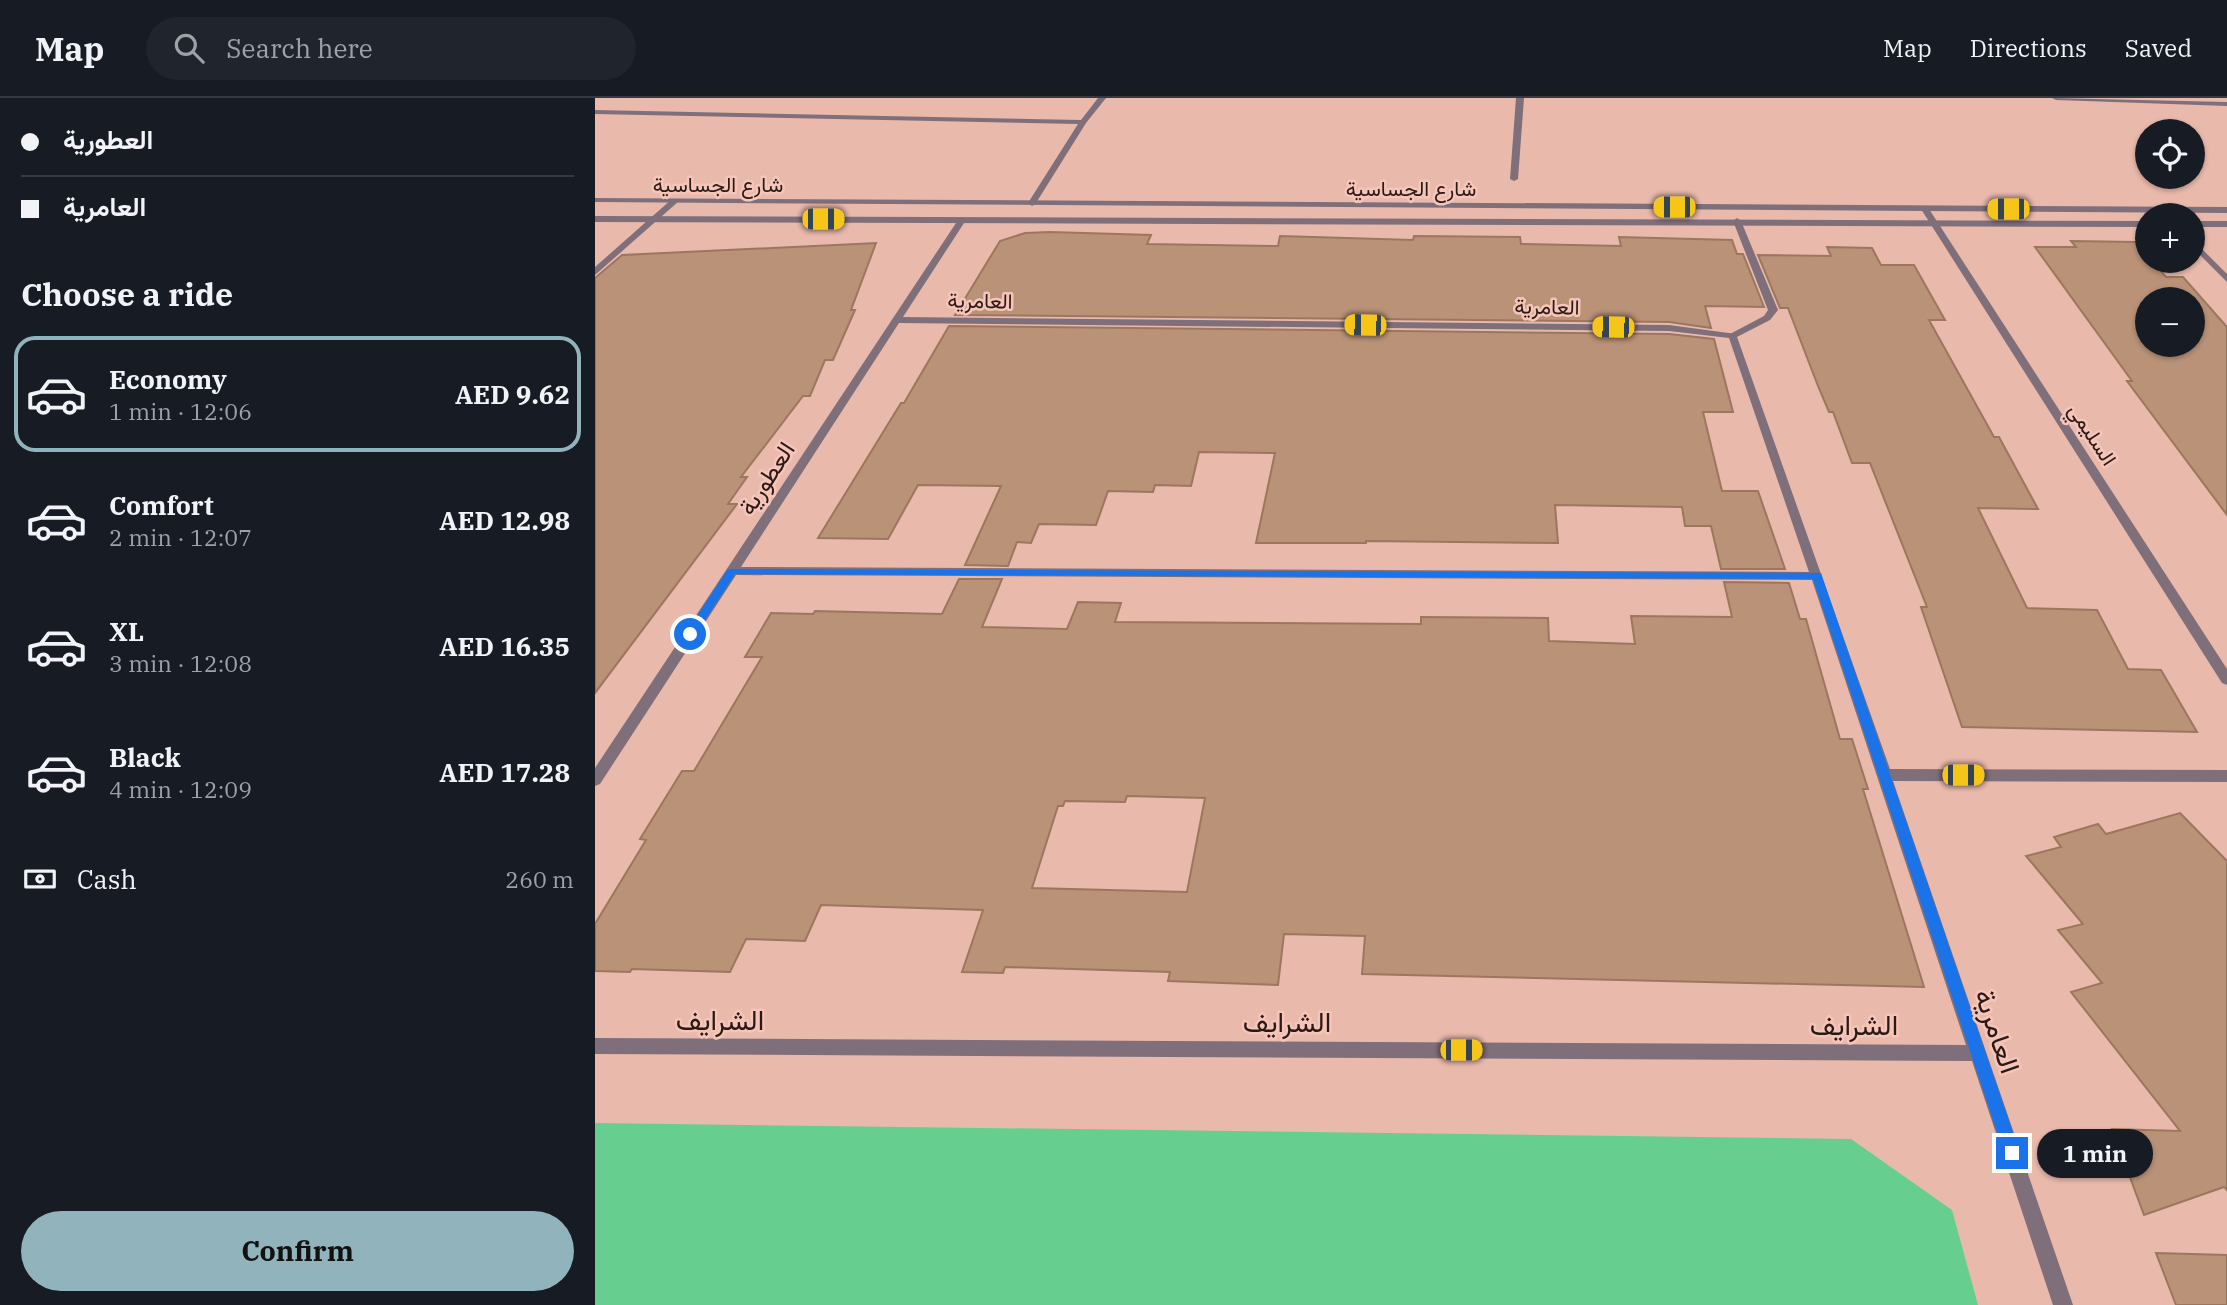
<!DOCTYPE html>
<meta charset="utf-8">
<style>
:root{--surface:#171b24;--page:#20242c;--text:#f1f3f6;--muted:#9ea1a6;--line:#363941;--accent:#91b3bb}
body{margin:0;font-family:"IBM Plex Serif",Vazirmatn,serif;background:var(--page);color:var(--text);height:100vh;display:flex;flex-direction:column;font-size:26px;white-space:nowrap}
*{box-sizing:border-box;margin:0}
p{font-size:23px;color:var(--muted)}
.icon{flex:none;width:38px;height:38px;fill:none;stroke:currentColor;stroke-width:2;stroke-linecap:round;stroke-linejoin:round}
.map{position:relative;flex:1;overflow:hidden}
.drawer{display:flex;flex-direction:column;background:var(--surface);width:595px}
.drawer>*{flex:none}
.hud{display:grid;align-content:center;height:154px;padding:0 21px;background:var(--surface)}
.fabs{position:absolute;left:1540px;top:21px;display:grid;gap:14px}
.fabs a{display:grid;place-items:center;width:70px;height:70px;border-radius:50%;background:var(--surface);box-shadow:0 2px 5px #0004;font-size:35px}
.end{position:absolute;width:32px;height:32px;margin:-16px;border:9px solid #1a73e8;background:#fff;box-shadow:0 0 0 4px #fff}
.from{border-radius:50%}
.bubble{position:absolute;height:49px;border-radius:24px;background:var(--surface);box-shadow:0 2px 5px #0004;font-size:23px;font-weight:700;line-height:49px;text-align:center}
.car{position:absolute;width:21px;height:42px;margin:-21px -10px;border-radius:9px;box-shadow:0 0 5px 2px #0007;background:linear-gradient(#f5c518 24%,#345 0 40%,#f5c518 0 76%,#345 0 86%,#f5c518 0)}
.hud b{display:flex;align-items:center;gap:24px;height:66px;font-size:26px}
.hud b+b{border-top:2px solid var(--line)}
.hud i{width:18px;height:18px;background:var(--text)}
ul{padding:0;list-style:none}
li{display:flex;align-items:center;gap:21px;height:116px;margin:0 14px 10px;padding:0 7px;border:4px solid transparent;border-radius:21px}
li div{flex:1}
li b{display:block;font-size:26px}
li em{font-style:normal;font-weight:700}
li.selected{border-color:var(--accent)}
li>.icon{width:63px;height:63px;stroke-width:1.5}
h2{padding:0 21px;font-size:32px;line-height:84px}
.pay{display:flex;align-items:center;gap:18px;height:77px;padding:0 21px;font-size:26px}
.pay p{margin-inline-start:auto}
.button{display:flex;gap:14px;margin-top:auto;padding:14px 21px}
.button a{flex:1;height:80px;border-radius:42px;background:var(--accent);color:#111;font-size:28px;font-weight:700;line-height:80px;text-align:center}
header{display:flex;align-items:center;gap:42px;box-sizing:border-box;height:98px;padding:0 35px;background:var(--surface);border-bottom:2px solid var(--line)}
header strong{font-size:33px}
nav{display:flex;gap:38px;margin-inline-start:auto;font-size:24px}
.search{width:490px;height:63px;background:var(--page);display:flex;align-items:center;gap:18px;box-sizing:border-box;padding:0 24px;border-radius:38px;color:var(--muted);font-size:26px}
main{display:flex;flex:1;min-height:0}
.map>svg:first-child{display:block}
.green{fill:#66cf8f}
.building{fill:#b99278;stroke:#9c775e;stroke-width:2;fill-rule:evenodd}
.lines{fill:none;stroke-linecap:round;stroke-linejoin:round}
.service{fill:#7f6f7a;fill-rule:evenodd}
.minor{fill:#7f6f7a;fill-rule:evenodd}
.tertiary{fill:#7f6f7a;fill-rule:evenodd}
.route{fill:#1a73e8}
.labels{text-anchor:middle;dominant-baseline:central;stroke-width:5;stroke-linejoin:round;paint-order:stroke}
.far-street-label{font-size:21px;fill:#2a1914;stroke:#f6c5b9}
.street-label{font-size:24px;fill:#2a1914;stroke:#f6c5b9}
.near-street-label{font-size:28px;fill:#2a1914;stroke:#f6c5b9}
</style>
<header>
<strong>Map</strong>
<div class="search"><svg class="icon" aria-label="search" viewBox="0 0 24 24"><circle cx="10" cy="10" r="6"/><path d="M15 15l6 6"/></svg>Search here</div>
<nav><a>Map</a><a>Directions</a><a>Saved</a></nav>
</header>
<main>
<section class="drawer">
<div class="hud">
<b><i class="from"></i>العطورية</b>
<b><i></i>العامرية</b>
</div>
<h2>Choose a ride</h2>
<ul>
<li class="selected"><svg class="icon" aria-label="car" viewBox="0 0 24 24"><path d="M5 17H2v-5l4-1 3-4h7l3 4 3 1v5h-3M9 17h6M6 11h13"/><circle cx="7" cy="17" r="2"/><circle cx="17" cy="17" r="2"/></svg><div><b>Economy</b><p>1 min · 12:06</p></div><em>AED 9.62</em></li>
<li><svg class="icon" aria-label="car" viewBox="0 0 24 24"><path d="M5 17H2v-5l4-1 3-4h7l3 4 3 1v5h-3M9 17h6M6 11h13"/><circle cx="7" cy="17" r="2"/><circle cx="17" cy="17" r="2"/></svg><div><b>Comfort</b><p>2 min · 12:07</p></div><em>AED 12.98</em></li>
<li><svg class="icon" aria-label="car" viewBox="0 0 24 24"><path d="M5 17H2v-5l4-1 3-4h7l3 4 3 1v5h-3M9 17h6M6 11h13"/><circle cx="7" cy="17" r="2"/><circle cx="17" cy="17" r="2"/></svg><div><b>XL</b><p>3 min · 12:08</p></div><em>AED 16.35</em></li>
<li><svg class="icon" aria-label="car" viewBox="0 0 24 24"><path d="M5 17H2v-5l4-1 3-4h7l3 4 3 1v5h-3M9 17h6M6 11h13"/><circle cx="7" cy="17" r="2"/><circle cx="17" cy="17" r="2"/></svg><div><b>Black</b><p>4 min · 12:09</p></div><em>AED 17.28</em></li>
</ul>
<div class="pay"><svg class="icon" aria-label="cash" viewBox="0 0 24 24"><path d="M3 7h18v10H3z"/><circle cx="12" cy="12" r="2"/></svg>Cash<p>260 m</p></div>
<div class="button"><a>Confirm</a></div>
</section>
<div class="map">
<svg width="1632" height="1207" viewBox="0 0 1632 1207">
<rect width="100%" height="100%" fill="#e9b9ac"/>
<polygon class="green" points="0,1025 1256,1041 1357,1112 1383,1207 0,1207"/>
<g class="building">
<polygon points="455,134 556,137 552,146 683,148 685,138 818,142 819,138 925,139 926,146 1026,148 1024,139 1137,142 1142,156 1148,156 1169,209 1110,208 1116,230 1074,224 360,217 405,143 430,135"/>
<path d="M1476 143 1541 144 1552 157V163H1557L1571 179H1588L1632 229V417L1532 283H1537L1440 149H1481ZM1552 201H1598V247H1552Z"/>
<polygon points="281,145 256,212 260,212 238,262 230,262 215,298 208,298 146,379 152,379 133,406 142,406 0,595 0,180 27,157"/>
<polygon points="1232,149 1277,150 1286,167 1319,167 1350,222 1334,222 1399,339 1404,339 1443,411 1383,410 1432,510 1502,512 1533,571 1566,572 1602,634 1367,629 1326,509 1332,509 1275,365 1257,365 1238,314 1234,314 1223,288 1193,210 1185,210 1163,157 1236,158"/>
<polygon points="354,228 1074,236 1119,241 1138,314 1108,314 1127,393 1163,393 1190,471 1126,471 1116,428 1090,428 1087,409 960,407 963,445 771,443 771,445 661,445 680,355 604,354 596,388 560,387 558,394 513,393 501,427 444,426 436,445 422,444 413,468 370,467 406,388 323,387 293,441 223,440 306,305 309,305"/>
<path d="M364 481H407L387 529 472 531 483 504 526 505 520 524 826 526V519L953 520 954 543 1040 546 1036 518 1137 519 1129 484 1194 485 1205 521H1211L1245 641H1257L1273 691H1268L1329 889 767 876 770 838 689 836 683 887 573 883 575 874 410 869 408 875 367 874 388 812 226 807 210 843 151 841 135 874 37 871 35 874 0 873V826L51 742 45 741 87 673H99L167 559H150L176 515 218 516 220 513 347 516ZM532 698 610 700 592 794 437 790 463 708H468L470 703 530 704Z"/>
<polygon points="1585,715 1632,763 1632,1092 1629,1089 1549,1117 1517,1031 1585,1033 1476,894 1507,885 1463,832 1488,826 1431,758 1466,749 1459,739 1503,726 1511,736"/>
<polygon points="1561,1155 1632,1157 1632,1207 1581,1207"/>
</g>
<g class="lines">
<polygon class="service" points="1142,120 1146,123 1183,212 1175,222 1138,241 1133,238 1135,236 1169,218 1173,212 1138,123"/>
<g class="minor">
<polygon points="503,0 511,0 491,25 441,105 437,108 433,105 483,26 0,16 0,12 486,22"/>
<polygon points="921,0 929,0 923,81 919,83 915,81"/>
<polygon points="1457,0 1632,4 1632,8 1461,2"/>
<polygon points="77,101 84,103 0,177 0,169"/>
<polygon points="1330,108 1334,111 1632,571 1632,587 1627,585 1326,111"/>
<path d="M367 119 371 122 308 219 1074 227 1141 236 1295 671 1632 672V684L1298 683 1478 1207H1458L1377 963 0 956V940L1371 947 1217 482 141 477 5 686 0 688V670L363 122ZM304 225 1074 233 1134 240 1214 474 146 469Z"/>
<polygon points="1598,142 1632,176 1632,184 1598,150"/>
</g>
<g class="tertiary">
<polygon points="0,100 1632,109 1632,115 0,104"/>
<polygon points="0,118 1552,123 1552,129 0,124"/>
<rect x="1598" y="123" width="34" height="6"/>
</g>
</g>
<polygon class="route" points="133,471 1226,475 1425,1055 1422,1061 1417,1063 1411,1061 1409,1055 1218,481 140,476 99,539 92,539 90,536"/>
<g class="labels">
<g class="far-street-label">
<text x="123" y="86">شارع الجساسية</text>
<text x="816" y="90">شارع الجساسية</text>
<text transform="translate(385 202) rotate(1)">العامرية</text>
<text transform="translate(952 208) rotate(1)">العامرية</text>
<text transform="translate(1498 336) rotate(57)">السليمي</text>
</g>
<g class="street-label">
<text transform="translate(171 380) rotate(-57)">العطورية</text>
</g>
<g class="near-street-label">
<text x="125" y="921">الشرايف</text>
<text x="692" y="923">الشرايف</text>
<text x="1259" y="926">الشرايف</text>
<text transform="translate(1403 933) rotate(71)">العامرية</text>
</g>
</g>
</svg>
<div class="fabs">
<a><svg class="icon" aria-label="locate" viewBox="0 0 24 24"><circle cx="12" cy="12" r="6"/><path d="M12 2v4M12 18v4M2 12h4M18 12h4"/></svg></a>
<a>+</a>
<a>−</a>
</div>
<i class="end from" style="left:95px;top:536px"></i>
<i class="end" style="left:1417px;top:1055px"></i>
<div class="bubble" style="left:1442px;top:1031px;width:116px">1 min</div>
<i class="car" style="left:1079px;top:109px;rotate:270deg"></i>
<i class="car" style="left:1413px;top:111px;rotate:270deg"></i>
<i class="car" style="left:228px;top:121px;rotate:90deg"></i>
<i class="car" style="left:770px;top:227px;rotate:271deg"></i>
<i class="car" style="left:1018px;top:229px;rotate:271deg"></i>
<i class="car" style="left:1368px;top:677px;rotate:90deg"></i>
<i class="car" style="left:866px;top:952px;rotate:90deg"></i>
</div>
</main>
